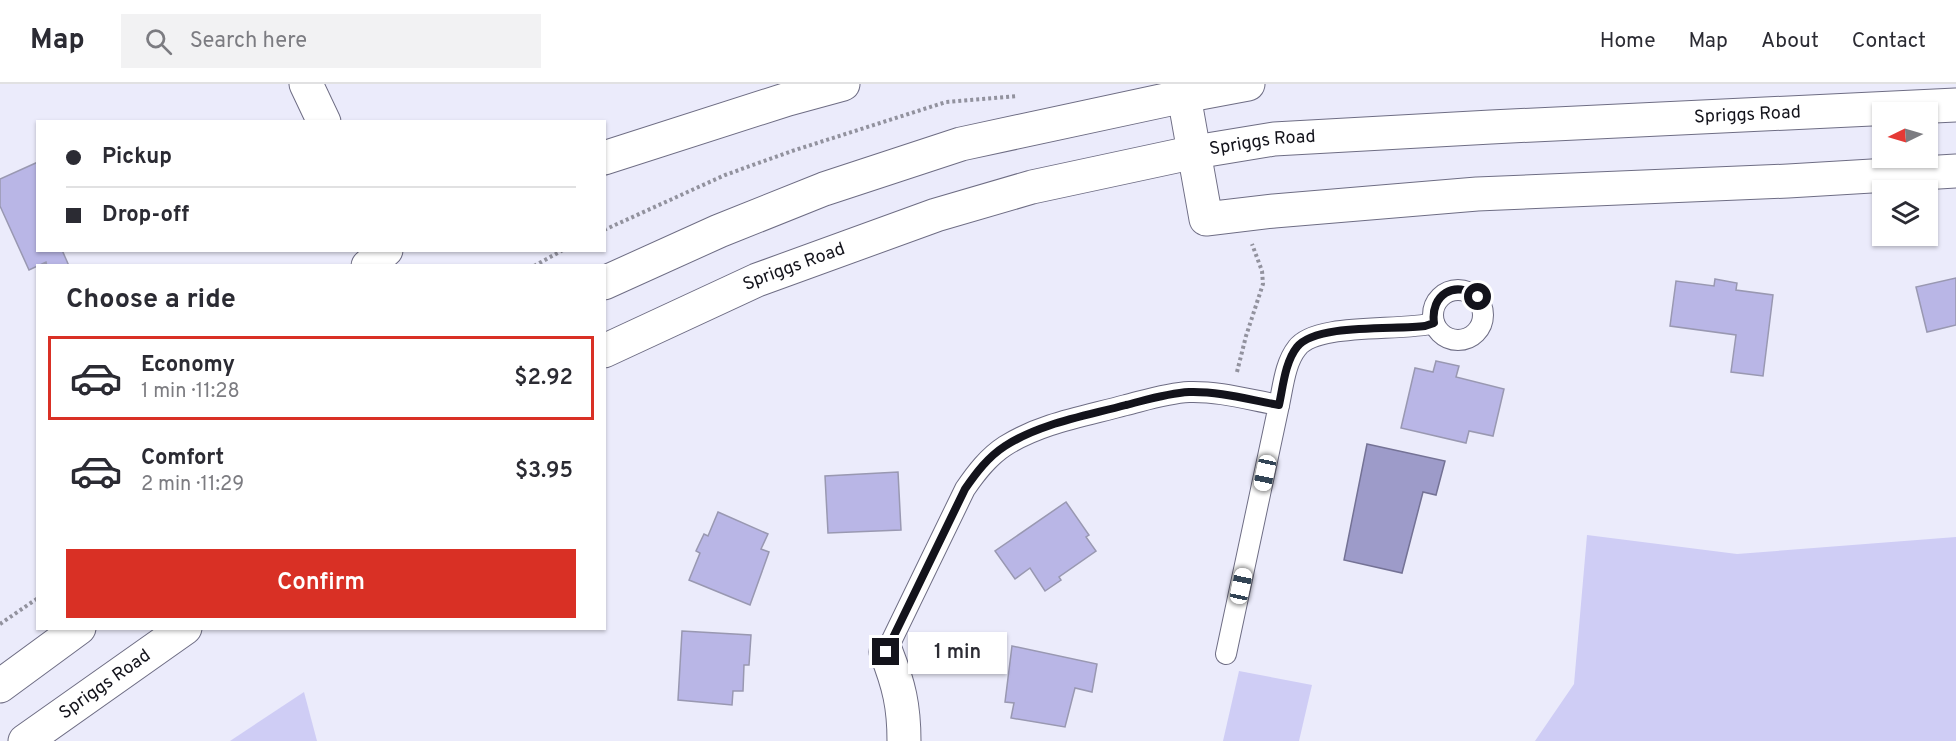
<!DOCTYPE html>
<meta charset="utf-8">
<style>
:root{--surface:#fff;--page:#f2f2f3;--text:#2b2b33;--muted:#7c7c81;--line:#e1e1e2;--accent:#d93025}
body{margin:0;font-family:Overpass,sans-serif;background:var(--page);color:var(--text);height:100vh;display:flex;flex-direction:column;font-size:22px;white-space:nowrap}
*{box-sizing:border-box;margin:0}
p{font-size:20px;color:var(--muted)}
.icon{flex:none;width:33px;height:33px;fill:none;stroke:currentColor;stroke-width:2;stroke-linecap:round;stroke-linejoin:round}
.map{position:relative;flex:1;overflow:hidden}
.side{position:absolute;left:36px;top:180px;width:570px;height:366px;display:flex;flex-direction:column;background:var(--surface);border-radius:0px;box-shadow:0 2px 4px #0004}
.side>*{flex:none}
.hud{position:absolute;left:36px;top:36px;width:570px;height:132px;border-radius:0px;box-shadow:0 2px 4px #0004;display:grid;align-content:center;height:132px;padding:0 30px;background:var(--surface)}
.needle{width:39px;rotate:265deg}
.tools{position:absolute;left:1872px;top:18px;display:grid;gap:12px}
.tools a{display:grid;place-items:center;width:66px;height:66px;border-radius:0px;background:var(--surface);box-shadow:0 2px 4px #0004;font-size:30px}
.end{position:absolute;width:27px;height:27px;margin:-14px;border:8px solid #13131b;background:#fff;box-shadow:0 0 0 3px #fff}
.from{border-radius:50%}
.bubble{position:absolute;height:42px;border-radius:0px;background:var(--surface);box-shadow:0 2px 4px #0004;font-size:20px;font-weight:600;line-height:42px;text-align:center}
.car{position:absolute;width:18px;height:36px;margin:-18px -9px;border-radius:8px;box-shadow:0 0 4px 2px #0007;background:linear-gradient(#fff 24%,#345 0 40%,#fff 0 76%,#345 0 86%,#fff 0)}
.hud b{display:flex;align-items:center;gap:21px;height:57px;font-size:22px}
.hud b+b{border-top:2px solid var(--line)}
.hud i{width:15px;height:15px;background:var(--text)}
ul{padding:0;list-style:none}
li{display:flex;align-items:center;gap:18px;height:84px;margin:0 12px 9px;padding:0 18px;border:3px solid transparent;border-radius:0px}
li div{flex:1}
li b{display:block;font-size:22px}
li em{font-style:normal;font-weight:600}
li.on{border-color:var(--accent)}
li>.icon{width:54px;height:54px;stroke-width:1.5}
h2{padding:0 30px;font-size:27px;line-height:72px}
.action{display:flex;gap:12px;margin-top:auto;padding:12px 30px}
.action a{flex:1;height:69px;border-radius:0px;background:var(--accent);color:#fff;font-size:24px;font-weight:600;line-height:69px;text-align:center}
header{display:flex;align-items:center;gap:36px;box-sizing:border-box;height:84px;padding:0 30px;background:var(--surface);border-bottom:2px solid var(--line)}
header strong{font-size:28px}
nav{display:flex;gap:33px;margin-inline-start:auto;font-size:21px}
.search{width:420px;height:54px;background:var(--page);display:flex;align-items:center;gap:15px;box-sizing:border-box;padding:0 21px;border-radius:0px;color:var(--muted);font-size:22px}
.map>svg:first-child{display:block}
.green{fill:#cfcdf5}
.water{fill:#9d9bc9;stroke:#747295;stroke-width:1.5}
.building{fill:#b9b6e6;stroke:#9998b1;stroke-width:1.5}
.lines{fill:none;stroke-linecap:round;stroke-linejoin:round}
.lane-casing{stroke:#6e6d84;stroke-width:22}
.street-casing{stroke:#6e6d84;stroke-width:35}
.secondary-casing{stroke:#6e6d84;stroke-width:35}
.path{stroke:#92929e;stroke-width:4;stroke-dasharray:3 3;stroke-linecap:butt}
.lane{stroke:#fff;stroke-width:20}
.street{stroke:#fff;stroke-width:33}
.secondary{stroke:#fff;stroke-width:33}
.route{stroke:#13131b;stroke-width:8}
.labels{text-anchor:middle;dominant-baseline:central;stroke-width:5;stroke-linejoin:round;paint-order:stroke}
.street-label{font-size:18px;fill:#13131b;stroke:#f9f9ff}
</style>
<header>
<strong>Map</strong>
<div class="search"><svg class="icon" aria-label="search" viewBox="0 0 24 24"><circle cx="10" cy="10" r="6"/><path d="M15 15l6 6"/></svg>Search here</div>
<nav><a>Home</a><a>Map</a><a>About</a><a>Contact</a></nav>
</header>
<div class="map">
<svg width="1956" height="657" viewBox="0 0 1956 657">
<rect width="100%" height="100%" fill="#ebebfb"/>
<g class="green">
<polygon points="1587,451 1737,470 1956,453 1956,657 1535,657 1574,600"/>
<polygon points="1239,587 1312,601 1299,657 1223,657"/>
<polygon points="304,608 317,657 230,657"/>
</g>
<polygon class="water" points="1367,360 1445,377 1436,411 1423,408 1402,489 1344,476"/>
<g class="building">
<polygon points="38,78 38,166 62,166 69,182 47,182 46,178 29,186 0,122 0,95"/>
<polygon points="1956,194 1956,241 1927,248 1916,203"/>
<polygon points="1715,195 1737,199 1736,206 1773,211 1763,292 1731,288 1736,251 1670,242 1676,197 1714,202"/>
<polygon points="1436,277 1459,282 1456,293 1504,305 1493,352 1469,347 1466,359 1401,344 1415,284 1433,288"/>
<polygon points="898,388 901,446 828,449 825,392"/>
<polygon points="1066,418 1089,451 1086,453 1096,467 1059,493 1061,496 1045,507 1030,484 1015,495 995,467"/>
<polygon points="718,428 768,450 761,465 769,468 750,521 689,496 700,469 696,467 704,450 708,452"/>
<polygon points="682,547 751,551 749,581 744,581 743,607 733,607 732,621 678,616"/>
<polygon points="1012,562 1097,580 1092,608 1075,604 1065,643 1011,634 1014,619 1005,618"/>
</g>
<g class="lines">
<defs>
<g id="lane">
<circle cx="1458" cy="231" r="25"/>
<path d="M1279 321C1283 303 1285 279 1297 264 1316 238 1402 248 1434 239"/>
<path d="M886 568 965 405C976 389 988 373 1005 362 1041 339 1086 332 1126 321 1146 316 1168 309 1189 308 1219 307 1250 316 1279 321L1226 570"/>
</g>
<g id="street">
<polyline points="306,0 324,38"/>
<polyline points="1188,0 1184,12 1206,135 1274,127 1477,110 1788,97 1956,87"/>
<polyline points="604,74 788,15 843,0"/>
<polyline points="368,182 386,166"/>
<path d="M886 568C899 601 904 622 904 657"/>
</g>
<g id="secondary">
<polyline points="604,199 719,147 824,105 961,60 1184,12 1248,0"/>
<path id="s1" d="M604 267 757 196 936 131 1032 103 1195 68 1274 55 1491 43 1956 21"/>
<polyline points="0,602 79,544"/>
<path id="s2" d="M25 657 185 544"/>
</g>
</defs>
<use href="#lane" class="lane-casing"/>
<use href="#street" class="street-casing"/>
<use href="#secondary" class="secondary-casing"/>
<g class="path">
<polyline points="604,146 725,91 792,67 946,18 1018,12"/>
<polyline points="534,182 563,166"/>
<polyline points="1237,288 1246,252 1263,200 1262,187 1252,160"/>
<polyline points="0,540 38,514"/>
</g>
<use href="#lane" class="lane"/>
<use href="#street" class="street"/>
<use href="#secondary" class="secondary"/>
</g>
<g class="lines">
<path class="route" d="M886 568 965 405C976 389 988 373 1005 362 1041 339 1086 332 1126 321 1146 316 1168 309 1189 308 1219 307 1250 316 1279 321 1283 303 1285 278 1297 263 1316 239 1395 246 1425 242L1434 239C1430 211 1455 195 1478 213"/>
</g>
<g class="labels">
<g class="street-label">
<text stroke="none"><textPath href="#s1" startOffset="1180">Spriggs Road</textPath></text>
<text stroke="none"><textPath href="#s1" startOffset="694">Spriggs Road</textPath></text>
<text stroke="none"><textPath href="#s1" startOffset="208">Spriggs Road</textPath></text>
<text stroke="none"><textPath href="#s2" startOffset="98">Spriggs Road</textPath></text>
</g>
</g>
</svg>
<div class="tools">
<a><svg class="needle" viewBox="-14 -14 28 28"><path d="M0-13l5 13h-10z" fill="#e53935"/><path d="M0 13l5-13h-10z" fill="#7c7c81"/></svg></a>
<a><svg class="icon" aria-label="layers" viewBox="0 0 24 24"><path d="M12 4l9 5-9 5-9-5zM3 14l9 5 9-5"/></svg></a>
</div>
<i class="end from" style="left:1478px;top:213px"></i>
<i class="end" style="left:886px;top:568px"></i>
<div class="bubble" style="left:908px;top:548px;width:99px">1 min</div>
<i class="car" style="left:1265px;top:389px;rotate:192deg"></i>
<i class="car" style="left:1241px;top:502px;rotate:12deg"></i>
<div class="hud">
<b><i class="from"></i>Pickup</b>
<b><i></i>Drop-off</b>
</div>
<section class="side">
<h2>Choose a ride</h2>
<ul>
<li class="on"><svg class="icon" aria-label="car" viewBox="0 0 24 24"><path d="M5 17H2v-5l4-1 3-4h7l3 4 3 1v5h-3M9 17h6M6 11h13"/><circle cx="7" cy="17" r="2"/><circle cx="17" cy="17" r="2"/></svg><div><b>Economy</b><p>1 min · 11:28</p></div><em>$2.92</em></li>
<li><svg class="icon" aria-label="car" viewBox="0 0 24 24"><path d="M5 17H2v-5l4-1 3-4h7l3 4 3 1v5h-3M9 17h6M6 11h13"/><circle cx="7" cy="17" r="2"/><circle cx="17" cy="17" r="2"/></svg><div><b>Comfort</b><p>2 min · 11:29</p></div><em>$3.95</em></li>
</ul>
<div class="action"><a>Confirm</a></div>
</section>
</div>
